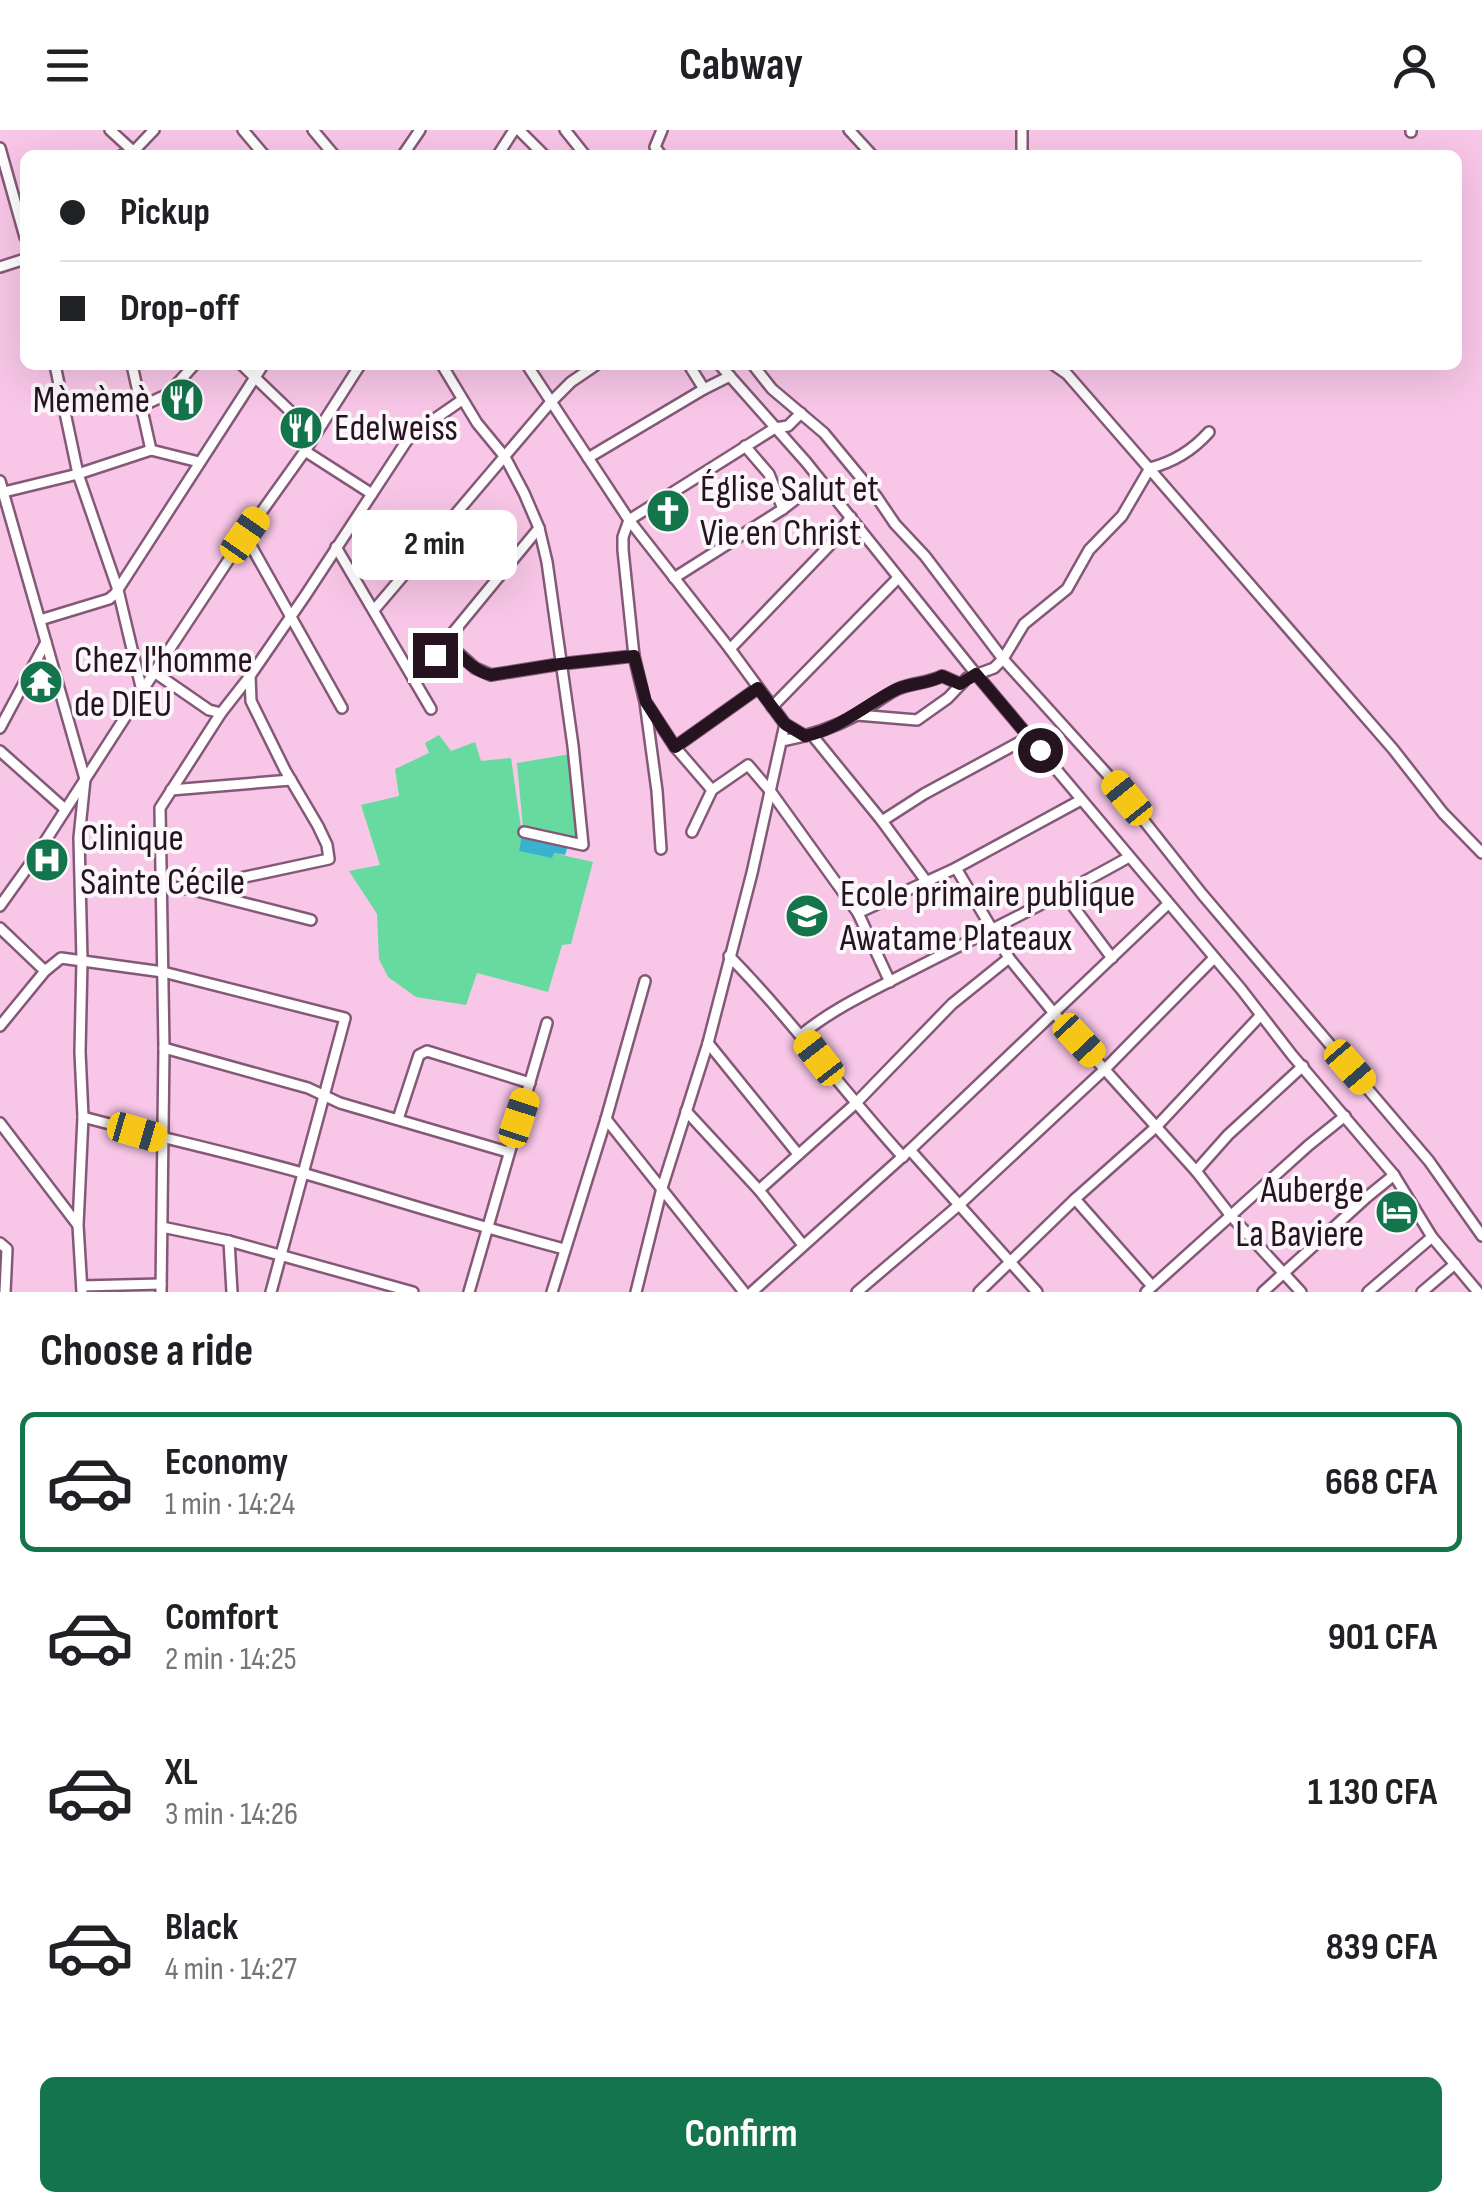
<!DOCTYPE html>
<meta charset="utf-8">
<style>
:root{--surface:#fff;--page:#f6f6f6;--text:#202124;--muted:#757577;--line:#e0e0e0;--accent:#14744b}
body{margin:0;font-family:"Sofia Sans Condensed",sans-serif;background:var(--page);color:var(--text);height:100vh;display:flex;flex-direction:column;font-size:38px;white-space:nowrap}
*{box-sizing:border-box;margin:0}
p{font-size:32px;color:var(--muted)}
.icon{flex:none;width:55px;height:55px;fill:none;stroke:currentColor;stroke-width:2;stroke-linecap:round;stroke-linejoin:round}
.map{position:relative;height:1162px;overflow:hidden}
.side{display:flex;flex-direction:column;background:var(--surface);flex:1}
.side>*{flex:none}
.hud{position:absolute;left:20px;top:20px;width:1442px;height:220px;border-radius:15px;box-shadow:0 10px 40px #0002;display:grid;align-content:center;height:220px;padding:0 40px;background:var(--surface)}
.end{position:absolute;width:45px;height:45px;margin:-22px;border:12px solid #251420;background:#fff;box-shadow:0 0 0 5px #fff}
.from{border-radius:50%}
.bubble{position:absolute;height:70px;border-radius:15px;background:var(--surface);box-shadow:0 10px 40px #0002;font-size:32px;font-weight:700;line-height:70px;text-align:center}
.car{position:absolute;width:30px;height:60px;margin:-30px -15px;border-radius:12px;box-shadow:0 0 8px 2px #0007;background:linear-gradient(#f5c518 24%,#345 0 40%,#f5c518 0 76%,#345 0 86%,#f5c518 0)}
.hud b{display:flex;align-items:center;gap:35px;height:95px;font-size:38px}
.hud b+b{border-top:2px solid var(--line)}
.hud i{width:25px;height:25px;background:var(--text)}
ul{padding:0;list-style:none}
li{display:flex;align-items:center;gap:30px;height:140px;margin:0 20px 15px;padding:0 20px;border:5px solid transparent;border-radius:15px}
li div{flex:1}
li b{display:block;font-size:38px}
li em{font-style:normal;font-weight:700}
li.on{border-color:var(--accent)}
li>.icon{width:90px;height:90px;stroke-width:1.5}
h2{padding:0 40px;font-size:45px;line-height:120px}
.cta{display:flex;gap:20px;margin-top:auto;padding:20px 40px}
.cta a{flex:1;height:115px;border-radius:15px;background:var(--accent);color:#fff;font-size:40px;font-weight:700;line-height:115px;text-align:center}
header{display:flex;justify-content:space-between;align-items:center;height:130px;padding:0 40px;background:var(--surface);font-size:45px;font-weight:700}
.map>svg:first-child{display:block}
.green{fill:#67da9f}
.water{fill:#39b2d0}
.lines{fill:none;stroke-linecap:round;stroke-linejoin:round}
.minor-casing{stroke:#845977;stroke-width:14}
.minor{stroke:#fff;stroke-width:9}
.route{stroke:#251420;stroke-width:12}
.labels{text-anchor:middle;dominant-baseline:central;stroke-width:8;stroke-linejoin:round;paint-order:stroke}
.poi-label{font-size:38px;fill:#251420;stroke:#fcf7fa;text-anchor:start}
</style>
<header><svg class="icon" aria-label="menu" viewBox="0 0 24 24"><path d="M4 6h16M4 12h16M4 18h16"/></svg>Cabway<svg class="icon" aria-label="person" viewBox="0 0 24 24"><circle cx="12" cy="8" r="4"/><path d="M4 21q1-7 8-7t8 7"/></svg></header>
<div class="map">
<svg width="1482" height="1162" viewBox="0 0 1482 1162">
<rect width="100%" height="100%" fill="#f8c6e7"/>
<g class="green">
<polygon points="439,605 451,621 475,612 481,631 511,628 522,705 553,723 593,732 571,814 562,815 548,862 477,843 466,875 416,867 388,847 379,829 377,784 349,741 380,735 361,675 399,666 395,639 429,623 425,613"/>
<polygon points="571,624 578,711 523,698 517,633"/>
</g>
<polygon class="water" points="522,705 568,716 565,725 554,723 552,728 519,721"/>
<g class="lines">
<defs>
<g id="minor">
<polyline points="110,0 134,22"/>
<polyline points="243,0 264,25"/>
<polyline points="313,0 334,25"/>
<polyline points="519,0 544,25"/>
<polyline points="565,0 585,25"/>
<polyline points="849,0 872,25"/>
<polyline points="1022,0 1022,25"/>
<polyline points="1411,2 1411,0"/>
<polyline points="0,18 25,107"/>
<polyline points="122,25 133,22 154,0"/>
<polyline points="403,25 420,0"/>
<polyline points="498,25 514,0"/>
<polyline points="661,25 655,17 662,0"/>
<polyline points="0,137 25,129"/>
<polyline points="55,235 78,344 118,460 142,561"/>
<polyline points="132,235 151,320"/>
<polyline points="242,235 314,304"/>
<polyline points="442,235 477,293 505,327 524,363 539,398 547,432 573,616 583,715 524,702"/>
<polyline points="527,235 629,390 730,519 785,594 805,606"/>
<polyline points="689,235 704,259"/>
<polyline points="720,235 806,332 976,544 1241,859 1292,925 1394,1045 1432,1107 1478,1162"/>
<polyline points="753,235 772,259 824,303 876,366 895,394 925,426 1003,529 1107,644 1202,764 1429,1031 1482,1106"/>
<polyline points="1054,235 1067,244 1393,619 1443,683 1482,723"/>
<polyline points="142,276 168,264 194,235"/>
<polyline points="745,316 769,344 783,379"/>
<polyline points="305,321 372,364"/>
<polyline points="588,328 704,259 730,246"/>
<polyline points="0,351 85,649 79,708 82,830 80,922 83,987 78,1095 82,1162"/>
<polyline points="4,362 78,344 151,320 199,332"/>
<polyline points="245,405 342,578"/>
<polyline points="336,417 431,579"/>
<polyline points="674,448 783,379 819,351"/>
<polyline points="374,480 550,273 571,252 596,235"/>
<polyline points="40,490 109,469 115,464 263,235"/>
<polyline points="446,512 475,538 491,545 560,534 634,526"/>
<polyline points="730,519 829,416 851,387"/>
<polyline points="154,542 209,580 221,583"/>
<polyline points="414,550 539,398"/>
<polyline points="647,574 675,617 712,660"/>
<polyline points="772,577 898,448"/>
<path d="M857 585 917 590 948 568 967 548 994 538 1003 529 1024 494 1067 459 1089 420 1122 386 1150 338C1174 332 1193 320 1209 302"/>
<polyline points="0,598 46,512"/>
<polyline points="812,605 882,691 926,751"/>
<path d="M782 611C809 606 833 598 857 585 871 577 883 566 898 559 911 553 928 553 942 546L960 554"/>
<polyline points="675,617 758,558"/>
<polyline points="0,621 65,679"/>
<polyline points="171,660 291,650"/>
<polyline points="882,691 924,664 1029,607"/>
<polyline points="692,702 712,660 748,635 771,662 858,783 890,852"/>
<polyline points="661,719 657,661 645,572 634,526 623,420 623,407 629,390 775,298 788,296 801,283"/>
<polyline points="956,738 1009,828 1053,882 1196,1041 1231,1086 1301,1162"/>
<polyline points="163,756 189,759 311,790"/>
<polyline points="189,759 329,729 327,715 318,696 285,640 251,571 250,546"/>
<polyline points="1064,764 1112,828"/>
<polyline points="0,776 35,727 142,561 245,405 305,321 360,235"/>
<polyline points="858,783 956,738 1081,670"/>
<polyline points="0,798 45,841"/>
<path d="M729 826C791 889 843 961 903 1027"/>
<polyline points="0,896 45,841 61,828 163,842 345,888 271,1162"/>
<path d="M801 905C832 879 872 861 908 842 982 804 1057 768 1129 727"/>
<polyline points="708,913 798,1024"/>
<polyline points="164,918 308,958 340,973 508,1022"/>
<polyline points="686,981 759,1060 803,1115"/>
<path d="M83 987C157 1007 232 1023 306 1044 392 1069 477 1096 564 1119"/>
<polyline points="398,989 419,925 427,921 530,953"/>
<polyline points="606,989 744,1162"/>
<polyline points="0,993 77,1094"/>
<polyline points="910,1020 1037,1162"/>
<polyline points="1196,1041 1228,1005 1303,936"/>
<polyline points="759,1060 855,974 952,874 1009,828"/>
<polyline points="1075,1069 1152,1156"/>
<polyline points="162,1097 229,1111 413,1162"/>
<polyline points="229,1111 232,1162"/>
<polyline points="0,1113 7,1119 5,1162"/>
<polyline points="82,1156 161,1154"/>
<polyline points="161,1162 164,918 160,678 221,583 250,546 305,466 406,312 413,304 462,270"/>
<polyline points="469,1162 547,893"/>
<polyline points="552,1162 606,989 645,851"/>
<polyline points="636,1162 662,1058 708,913 752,743 785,594"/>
<polyline points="752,1162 910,1020 1168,774"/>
<polyline points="857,1162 959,1075 1105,939 1214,828"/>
<polyline points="979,1162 1075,1069 1157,996 1261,885"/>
<polyline points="1146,1162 1309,1015 1345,986"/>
<polyline points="1263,1162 1367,1067 1394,1045"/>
<polyline points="1368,1162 1432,1107"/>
<polyline points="1422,1162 1455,1134"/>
</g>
</defs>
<use href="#minor" class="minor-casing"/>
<use href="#minor" class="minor"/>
</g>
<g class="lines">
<path class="route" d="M435 525 446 512C459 524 473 541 491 545L560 534 634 526 646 572 675 617 758 558 785 594 805 606C840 599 866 574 897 559 911 553 928 554 942 546L960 554 976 544 1040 620"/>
</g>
<defs>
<symbol id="restaurant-disc" viewBox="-11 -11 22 22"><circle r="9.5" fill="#14744b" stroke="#fcf7fa"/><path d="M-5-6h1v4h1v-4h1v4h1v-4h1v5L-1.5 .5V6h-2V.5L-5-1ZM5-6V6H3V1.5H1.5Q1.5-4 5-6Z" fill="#fff"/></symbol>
<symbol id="church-disc" viewBox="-11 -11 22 22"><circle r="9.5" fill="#14744b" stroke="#fcf7fa"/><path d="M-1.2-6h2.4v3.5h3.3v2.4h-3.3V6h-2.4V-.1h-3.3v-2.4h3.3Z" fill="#fff"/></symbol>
<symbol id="temple-disc" viewBox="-11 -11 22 22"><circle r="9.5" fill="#14744b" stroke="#fcf7fa"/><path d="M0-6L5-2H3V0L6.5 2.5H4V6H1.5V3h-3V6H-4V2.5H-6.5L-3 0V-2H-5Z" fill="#fff"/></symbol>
<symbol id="hospital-disc" viewBox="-11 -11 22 22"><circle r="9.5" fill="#14744b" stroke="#fcf7fa"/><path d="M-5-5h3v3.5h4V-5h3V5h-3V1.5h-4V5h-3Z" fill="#fff"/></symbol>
<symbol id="school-disc" viewBox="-11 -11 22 22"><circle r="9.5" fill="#14744b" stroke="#fcf7fa"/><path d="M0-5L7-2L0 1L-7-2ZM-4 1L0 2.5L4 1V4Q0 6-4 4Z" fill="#fff"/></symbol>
<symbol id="hotel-disc" viewBox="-11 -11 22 22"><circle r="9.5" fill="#14744b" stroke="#fcf7fa"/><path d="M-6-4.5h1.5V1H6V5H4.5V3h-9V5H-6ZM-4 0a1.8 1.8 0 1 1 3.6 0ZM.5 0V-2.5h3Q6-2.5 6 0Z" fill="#fff"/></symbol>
</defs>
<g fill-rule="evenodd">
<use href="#restaurant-disc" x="157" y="245" width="50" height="50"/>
<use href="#restaurant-disc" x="276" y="273" width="50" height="50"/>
<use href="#church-disc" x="643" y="356" width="50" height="50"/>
<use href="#temple-disc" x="16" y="527" width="50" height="50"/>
<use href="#hospital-disc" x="22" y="705" width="50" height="50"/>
<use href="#school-disc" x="782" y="761" width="50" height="50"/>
<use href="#hotel-disc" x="1372" y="1057" width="50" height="50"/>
</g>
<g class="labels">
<g class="poi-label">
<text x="150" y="270" text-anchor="end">Mèmèmè</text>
<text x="334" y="298">Edelweiss</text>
<text x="700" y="359">Église Salut et<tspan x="700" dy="44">Vie en Christ</tspan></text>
<text x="74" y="530">Chez l'homme<tspan x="74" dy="44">de DIEU</tspan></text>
<text x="80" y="708">Clinique<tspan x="80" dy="44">Sainte Cécile</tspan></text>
<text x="840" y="764">Ecole primaire publique<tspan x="840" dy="44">Awatame Plateaux</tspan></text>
<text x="1364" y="1060" text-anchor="end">Auberge<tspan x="1364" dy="44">La Baviere</tspan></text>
</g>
</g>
</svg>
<i class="end from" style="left:1040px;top:620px"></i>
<i class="end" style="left:435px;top:525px"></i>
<div class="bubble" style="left:352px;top:380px;width:165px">2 min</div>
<i class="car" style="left:245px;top:405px;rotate:35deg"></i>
<i class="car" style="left:1127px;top:668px;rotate:321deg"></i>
<i class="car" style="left:1079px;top:910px;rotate:137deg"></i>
<i class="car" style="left:819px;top:928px;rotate:322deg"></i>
<i class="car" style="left:1350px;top:937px;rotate:139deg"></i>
<i class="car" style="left:519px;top:988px;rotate:18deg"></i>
<i class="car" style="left:137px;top:1002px;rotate:106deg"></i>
<div class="hud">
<b><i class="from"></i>Pickup</b>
<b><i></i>Drop-off</b>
</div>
</div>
<section class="side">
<h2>Choose a ride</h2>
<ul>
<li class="on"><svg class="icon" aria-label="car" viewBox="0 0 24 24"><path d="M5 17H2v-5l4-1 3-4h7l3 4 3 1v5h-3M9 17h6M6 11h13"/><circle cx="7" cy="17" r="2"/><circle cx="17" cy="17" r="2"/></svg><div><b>Economy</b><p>1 min · 14:24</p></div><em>668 CFA</em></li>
<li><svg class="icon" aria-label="car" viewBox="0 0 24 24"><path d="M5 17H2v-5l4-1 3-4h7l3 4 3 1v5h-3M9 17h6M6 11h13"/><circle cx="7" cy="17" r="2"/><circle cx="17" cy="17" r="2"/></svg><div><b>Comfort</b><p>2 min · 14:25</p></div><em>901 CFA</em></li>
<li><svg class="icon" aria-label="car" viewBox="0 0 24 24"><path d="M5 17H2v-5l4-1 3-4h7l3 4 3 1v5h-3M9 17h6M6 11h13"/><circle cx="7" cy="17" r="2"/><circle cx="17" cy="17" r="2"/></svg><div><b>XL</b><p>3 min · 14:26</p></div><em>1 130 CFA</em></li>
<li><svg class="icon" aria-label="car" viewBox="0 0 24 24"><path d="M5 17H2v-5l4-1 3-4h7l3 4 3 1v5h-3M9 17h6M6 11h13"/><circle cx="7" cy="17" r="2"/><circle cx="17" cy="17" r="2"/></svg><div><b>Black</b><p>4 min · 14:27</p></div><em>839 CFA</em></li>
</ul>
<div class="cta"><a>Confirm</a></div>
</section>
